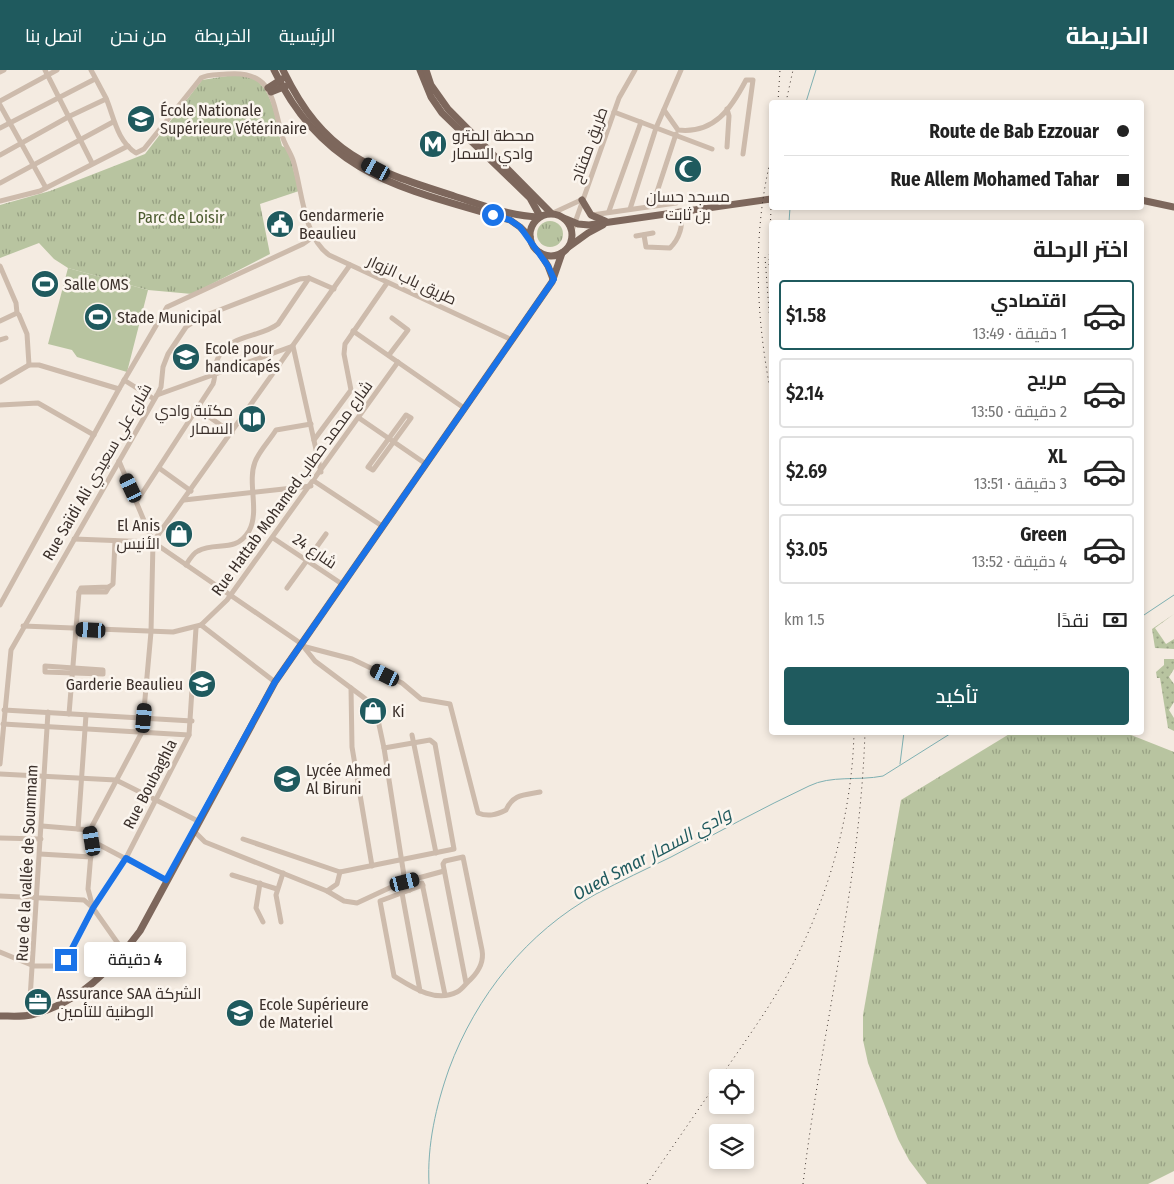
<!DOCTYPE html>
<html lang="ar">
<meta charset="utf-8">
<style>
:root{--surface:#fff;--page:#f6f6f6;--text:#222;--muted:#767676;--line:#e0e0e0;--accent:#1f5a5e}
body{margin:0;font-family:"Fira Sans Condensed",Cairo,sans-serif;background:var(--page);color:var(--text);direction:rtl;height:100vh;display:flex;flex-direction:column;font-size:19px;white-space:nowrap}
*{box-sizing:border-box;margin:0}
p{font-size:16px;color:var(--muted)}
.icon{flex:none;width:28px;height:28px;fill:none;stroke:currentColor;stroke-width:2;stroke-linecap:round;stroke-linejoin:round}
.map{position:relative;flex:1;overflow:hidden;direction:ltr}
.side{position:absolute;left:769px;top:150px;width:375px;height:515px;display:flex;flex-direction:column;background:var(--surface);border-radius:5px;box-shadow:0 2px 8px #0003;direction:rtl}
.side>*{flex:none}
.top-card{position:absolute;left:769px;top:30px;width:375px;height:110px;border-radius:5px;box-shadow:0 2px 8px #0003;direction:rtl;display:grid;align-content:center;height:110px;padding:0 15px;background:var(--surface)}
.fabs{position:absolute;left:709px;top:999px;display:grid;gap:10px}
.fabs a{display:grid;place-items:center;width:45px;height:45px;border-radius:5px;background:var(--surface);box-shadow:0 2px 8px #0003;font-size:25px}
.end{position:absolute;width:22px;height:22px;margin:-11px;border:6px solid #1a73e8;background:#fff;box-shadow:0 0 0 2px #fff}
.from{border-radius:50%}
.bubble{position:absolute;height:35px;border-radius:5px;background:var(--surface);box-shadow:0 2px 8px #0003;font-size:16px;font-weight:600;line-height:35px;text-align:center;direction:rtl}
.car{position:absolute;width:15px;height:30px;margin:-15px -8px;border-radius:6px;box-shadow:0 0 4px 1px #0007;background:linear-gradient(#222 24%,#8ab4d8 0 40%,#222 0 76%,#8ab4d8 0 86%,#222 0)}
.top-card b{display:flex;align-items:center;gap:18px;height:48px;font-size:19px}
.top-card b+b{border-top:1px solid var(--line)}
.top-card i{width:12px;height:12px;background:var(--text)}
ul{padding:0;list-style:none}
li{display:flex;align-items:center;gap:15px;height:70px;margin:0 10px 8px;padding:0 5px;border:2px solid var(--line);border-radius:5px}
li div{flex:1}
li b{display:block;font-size:19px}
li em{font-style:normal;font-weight:600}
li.selected{border-color:var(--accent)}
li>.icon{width:45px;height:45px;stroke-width:1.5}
h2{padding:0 15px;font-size:22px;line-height:60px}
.pay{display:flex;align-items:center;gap:12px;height:55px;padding:0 15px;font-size:19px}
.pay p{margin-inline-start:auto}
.action{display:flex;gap:10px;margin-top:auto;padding:10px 15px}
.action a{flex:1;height:58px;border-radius:5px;background:var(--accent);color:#fff;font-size:20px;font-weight:600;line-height:58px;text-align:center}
header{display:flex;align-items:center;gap:30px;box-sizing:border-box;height:70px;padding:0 25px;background:var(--accent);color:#fff}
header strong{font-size:24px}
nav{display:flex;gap:28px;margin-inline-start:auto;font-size:18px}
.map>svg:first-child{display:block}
.grass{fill:url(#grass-dots)}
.park{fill:url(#park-tufts)}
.pitch{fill:#b8c4a0}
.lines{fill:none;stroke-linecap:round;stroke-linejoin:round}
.stream{stroke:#7fb0b2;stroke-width:1}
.minor{stroke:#cdbbac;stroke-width:5}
.major{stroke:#7d675c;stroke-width:7}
.rail{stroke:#3b302b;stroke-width:1;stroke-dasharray:1 4;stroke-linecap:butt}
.route{stroke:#1a73e8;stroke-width:6}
.labels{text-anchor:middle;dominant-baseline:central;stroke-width:5;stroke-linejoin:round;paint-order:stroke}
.poi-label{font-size:16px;fill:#3b302b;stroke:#fbf5ee;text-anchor:start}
.street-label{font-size:16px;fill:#3b302b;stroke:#fbf5ee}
.park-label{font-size:16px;fill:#4a5a2e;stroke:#fbf5ee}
.water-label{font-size:18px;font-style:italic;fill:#1f5a5e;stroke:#fbf5ee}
</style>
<header>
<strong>الخريطة</strong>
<nav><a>الرئيسية</a><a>الخريطة</a><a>من نحن</a><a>اتصل بنا</a></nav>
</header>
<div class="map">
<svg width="1174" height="1114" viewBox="0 0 1174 1114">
<defs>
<pattern id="grass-dots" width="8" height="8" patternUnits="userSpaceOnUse" patternTransform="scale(1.25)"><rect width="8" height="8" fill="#b8c4a0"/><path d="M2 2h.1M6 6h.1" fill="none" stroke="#97a083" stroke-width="1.8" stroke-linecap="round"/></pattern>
<pattern id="park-tufts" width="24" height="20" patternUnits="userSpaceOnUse" patternTransform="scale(1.25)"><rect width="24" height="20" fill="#b8c4a0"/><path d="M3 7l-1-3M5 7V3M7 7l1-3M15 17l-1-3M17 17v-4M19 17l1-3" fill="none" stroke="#97a083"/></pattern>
</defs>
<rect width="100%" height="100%" fill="#f4ebe1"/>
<g class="grass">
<polygon points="1174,544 1155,558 1166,574 1174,569 1174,579 1155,578 1152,559"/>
<polygon points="1164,589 1174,589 1174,599 1169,607 1174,614 1174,632 1169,640 1174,648 1174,661 1168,658 1160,608 1157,608 1156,602 1164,595"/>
</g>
<g class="park">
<path d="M240 4C273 7 275 49 282 76L288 79 299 121 260 134 270 184 192 224 148 220 68 198 54 189 39 173 0 188V135L50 121 145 84 202 10Z"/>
<circle cx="550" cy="164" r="13"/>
<polygon points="1011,663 1126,663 1174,682 1174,1101 1148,1114 927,1114 909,1090 898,1069 868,993 863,970 863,945 901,730"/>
</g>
<polygon class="pitch" points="68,198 148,220 127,302 77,287 72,280 48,274"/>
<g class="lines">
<g class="stream">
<polyline points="806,32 816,0"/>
<polyline points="789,152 790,138"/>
<polyline points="1141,547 1174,525"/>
<polyline points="900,694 904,662"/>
<path d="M429 1114C427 1075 436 1036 449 999 476 926 527 862 596 824 621 811 646 799 671 787 717 763 762 738 809 716 831 705 858 711 883 706L953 662"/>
</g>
<g class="minor">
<polyline points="45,0 92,93"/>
<path d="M91 0C96 9 101 19 106 28 114 47 117 71 136 83L144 79 201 8C208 4 219 5 227 4 273 0 272 30 282 65 284 74 290 81 293 90 302 118 303 167 329 185L512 270"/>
<polyline points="0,2 4,0"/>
<polyline points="0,31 57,0"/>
<polyline points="0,35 46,118"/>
<path d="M664 40 678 60C714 64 731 39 746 10H753L743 84"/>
<polyline points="614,42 712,79"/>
<polyline points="0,58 95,9"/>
<polyline points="727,77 729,46 727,39"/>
<polyline points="0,85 70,46 106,29"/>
<polyline points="0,113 113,52"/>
<polyline points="0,131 40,121 128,76"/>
<polyline points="653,134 676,64"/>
<polyline points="630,139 656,58 681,0"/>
<polyline points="609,141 641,52"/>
<polyline points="553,143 581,130"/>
<polyline points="592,145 676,133"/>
<polyline points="572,161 619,28 635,0"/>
<path d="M644 165 646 177 670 178C680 168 683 155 681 142"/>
<polyline points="636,166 653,163"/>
<polyline points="0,196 16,233 17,243"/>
<polyline points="0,251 17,243 19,245 27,264 29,295"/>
<polyline points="353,261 464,338"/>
<polyline points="0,270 6,268"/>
<polyline points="389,285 408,260 392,248"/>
<polyline points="124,310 154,329"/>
<polyline points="0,312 29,295 39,295 119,319 167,237 303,174 313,167"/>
<polyline points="157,325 293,276 321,402"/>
<polyline points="0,335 38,333 94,365"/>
<polyline points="198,339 232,363"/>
<polygon points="406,345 411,348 373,400 368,397"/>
<polyline points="359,348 426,394"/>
<polyline points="314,370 351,320 344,284 345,274 387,213"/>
<polyline points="119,391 153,472"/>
<polyline points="159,398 191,421"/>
<polyline points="314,411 382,456"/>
<polyline points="184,430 311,416"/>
<path d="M137 431 213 314C216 306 214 295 218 288 229 264 260 268 278 254L309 208"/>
<polyline points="273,468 342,514"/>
<polyline points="74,469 153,472"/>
<path d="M153 472 306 577 352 589 402 613 421 629 450 634 478 743C488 747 496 745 506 740 513 724 524 725 540 722"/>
<path d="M186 495C189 490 193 483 198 481 216 471 235 484 249 461 260 441 247 413 255 392 259 381 270 370 276 360L311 354"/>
<polyline points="287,518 326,464"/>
<polyline points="79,522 106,522 109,517"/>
<polyline points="0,535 119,319"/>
<polyline points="201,555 275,612"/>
<polyline points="23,556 173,562 201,555 227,530 398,292"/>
<polyline points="303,576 315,591 351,618 352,677 372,796"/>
<polygon points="45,596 103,600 103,604 45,602"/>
<polyline points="351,618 375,636 384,678 405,812 410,820"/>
<polyline points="4,640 192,651"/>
<polyline points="69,644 79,522 81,518 109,517 113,514 115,471"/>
<polyline points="3,654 189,665"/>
<polyline points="412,665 436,783"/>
<polyline points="0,694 11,580 157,325 161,317 163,297 168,284 186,257 199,248 300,209 309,208 334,219"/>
<polyline points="0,704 116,710 198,751"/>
<polyline points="42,756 90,760"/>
<polyline points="78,759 86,645"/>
<polyline points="193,760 205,772 327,821 337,814 340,802"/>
<polyline points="0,768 41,769"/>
<polyline points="243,769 340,802 454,779 435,674 430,670 384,678"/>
<polyline points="92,771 166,810"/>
<polyline points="40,784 91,787"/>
<polyline points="232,805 277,819"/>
<polyline points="260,813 256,838 263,852"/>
<polyline points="422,813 445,925"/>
<path d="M423 815 380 831 394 906C412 917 435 933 457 922 463 919 466 913 471 909 479 901 484 891 482 880L463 787 445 791 443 794 466 913"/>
<polyline points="327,821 344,831 357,833 400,813 444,801"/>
<polyline points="402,823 420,921"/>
<polyline points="0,826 84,830 93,838 124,882"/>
<polyline points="93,838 126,788 189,665 196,558"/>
<polyline points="281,852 276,825 283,803"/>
<polyline points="0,882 34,896 54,896 66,890 93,838 88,819 92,771 90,760 142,662 151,562 153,472 350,195"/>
<polyline points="29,945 48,642"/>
</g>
<g class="major">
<path d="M274 0C325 107 406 119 510 150L520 157 530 167"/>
<path d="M283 0C324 85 369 99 454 126 482 135 509 146 539 147"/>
<polyline points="420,0 431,27 442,43 530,128 540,146"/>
<polyline points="426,0 431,15 448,39 551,143"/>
<polyline points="268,18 282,9"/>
<polyline points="271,22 286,16"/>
<polyline points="582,130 591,145 605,151"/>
<polyline points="1141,130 1174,137"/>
<circle cx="551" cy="165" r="21"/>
<polyline points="566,149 578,154 589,155 771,129"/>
<polyline points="570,176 588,163 603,155"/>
<polyline points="540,183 548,196 553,209"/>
<path d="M0 946C10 946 22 947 31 945 79 933 112 899 140 861L275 612 552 212 562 183"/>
</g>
<g class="rail">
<polyline points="778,32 780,0"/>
<polyline points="786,32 793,0"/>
<path d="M771 88C752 165 756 247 771 324"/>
<polyline points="765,187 771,267"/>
<polyline points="769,195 771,138"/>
<path d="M720 1008C741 977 763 947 781 916 825 840 852 750 854 662"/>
<polyline points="647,1114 718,1011"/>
<path d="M803 1114C821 963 860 815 865 662"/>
</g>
</g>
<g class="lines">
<polyline class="route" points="66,890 93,838 126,788 166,810 275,612 552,212 554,209 548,196 520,157 510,150 493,145"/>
</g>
<defs>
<symbol id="university-disc" viewBox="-11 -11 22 22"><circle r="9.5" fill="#1f5a5e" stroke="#fbf5ee"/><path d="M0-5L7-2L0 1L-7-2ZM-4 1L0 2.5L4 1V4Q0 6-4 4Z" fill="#fff"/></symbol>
<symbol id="metro-disc" viewBox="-11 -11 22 22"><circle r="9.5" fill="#1f5a5e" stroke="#fbf5ee"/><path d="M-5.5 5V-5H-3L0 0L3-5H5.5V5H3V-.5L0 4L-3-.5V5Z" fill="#fff"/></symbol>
<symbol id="mosque-disc" viewBox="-11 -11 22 22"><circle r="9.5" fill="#1f5a5e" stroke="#fbf5ee"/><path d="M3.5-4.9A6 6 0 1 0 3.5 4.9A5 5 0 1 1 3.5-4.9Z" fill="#fff"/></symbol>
<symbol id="civic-disc" viewBox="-11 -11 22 22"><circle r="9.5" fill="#1f5a5e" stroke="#fbf5ee"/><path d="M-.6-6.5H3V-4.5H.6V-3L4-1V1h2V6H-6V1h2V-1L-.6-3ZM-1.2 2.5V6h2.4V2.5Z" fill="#fff"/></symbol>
<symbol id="stadium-disc" viewBox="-11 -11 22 22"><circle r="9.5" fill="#1f5a5e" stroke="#fbf5ee"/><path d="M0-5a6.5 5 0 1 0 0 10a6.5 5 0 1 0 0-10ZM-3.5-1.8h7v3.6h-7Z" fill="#fff"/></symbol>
<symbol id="school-disc" viewBox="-11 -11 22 22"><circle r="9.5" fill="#1f5a5e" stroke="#fbf5ee"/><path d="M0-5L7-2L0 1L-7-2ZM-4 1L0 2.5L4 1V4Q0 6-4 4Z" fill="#fff"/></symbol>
<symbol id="library-disc" viewBox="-11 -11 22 22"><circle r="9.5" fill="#1f5a5e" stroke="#fbf5ee"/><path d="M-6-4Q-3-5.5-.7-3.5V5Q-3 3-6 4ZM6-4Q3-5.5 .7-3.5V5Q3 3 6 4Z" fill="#fff"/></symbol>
<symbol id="shop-disc" viewBox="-11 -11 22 22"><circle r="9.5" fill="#1f5a5e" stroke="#fbf5ee"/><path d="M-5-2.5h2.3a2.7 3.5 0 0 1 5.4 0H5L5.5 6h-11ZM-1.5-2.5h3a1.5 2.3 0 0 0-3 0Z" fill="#fff"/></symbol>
<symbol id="office-disc" viewBox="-11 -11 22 22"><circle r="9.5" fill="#1f5a5e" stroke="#fbf5ee"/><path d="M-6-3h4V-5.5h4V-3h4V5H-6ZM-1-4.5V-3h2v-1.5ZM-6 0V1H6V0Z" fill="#fff"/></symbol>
</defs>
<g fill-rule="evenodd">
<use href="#university-disc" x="125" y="33" width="32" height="32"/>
<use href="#metro-disc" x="417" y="58" width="32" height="32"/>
<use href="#mosque-disc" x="672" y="83" width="32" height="32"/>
<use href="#civic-disc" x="264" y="138" width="32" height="32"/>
<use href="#stadium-disc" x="29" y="198" width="32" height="32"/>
<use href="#stadium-disc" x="82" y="231" width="32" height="32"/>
<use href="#school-disc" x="170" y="271" width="32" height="32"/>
<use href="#library-disc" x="236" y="333" width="32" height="32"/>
<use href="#shop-disc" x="163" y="448" width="32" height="32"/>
<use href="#school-disc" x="186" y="598" width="32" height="32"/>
<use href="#shop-disc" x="357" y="625" width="32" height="32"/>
<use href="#school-disc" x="271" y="693" width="32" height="32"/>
<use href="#office-disc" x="22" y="916" width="32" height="32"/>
<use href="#university-disc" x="224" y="927" width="32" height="32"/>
</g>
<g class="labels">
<g class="poi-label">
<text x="160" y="40">École Nationale<tspan x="160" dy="18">Supérieure Vétérinaire</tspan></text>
<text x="452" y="65">محطة المترو<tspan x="452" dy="18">وادي السمار</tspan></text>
<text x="688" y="126" text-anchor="middle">مسجد حسان<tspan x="688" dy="18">بن ثابت</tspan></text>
<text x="299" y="145">Gendarmerie<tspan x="299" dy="18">Beaulieu</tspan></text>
<text x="64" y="214">Salle OMS</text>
<text x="117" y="247">Stade Municipal</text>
<text x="205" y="278">Ecole pour<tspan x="205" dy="18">handicapés</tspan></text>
<text x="233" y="340" text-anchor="end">مكتبة وادي<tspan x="233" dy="18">السمار</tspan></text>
<text x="160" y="455" text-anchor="end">El Anis<tspan x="160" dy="18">الأنيس</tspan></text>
<text x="183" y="614" text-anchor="end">Garderie Beaulieu</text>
<text x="392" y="641">Ki</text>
<text x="306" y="700">Lycée Ahmed<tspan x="306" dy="18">Al Biruni</tspan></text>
<text x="57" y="923">Assurance SAA الشركة<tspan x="57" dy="18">الوطنية للتأمين</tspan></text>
<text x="259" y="934">Ecole Supérieure<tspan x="259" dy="18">de Materiel</tspan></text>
</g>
<g class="street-label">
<text transform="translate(589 75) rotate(-70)">طريق مفتاح</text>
<text transform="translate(412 210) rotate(25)">طريق باب الزوار</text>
<text transform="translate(97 402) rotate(-60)">Rue Saïdi Ali شارع علي سعيدي</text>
<text transform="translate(292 418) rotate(-54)">Rue Hattab Mohamed شارع محمد حطاب</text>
<text transform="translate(315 481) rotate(34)">شارع 24</text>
<text transform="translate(150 714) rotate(-63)">Rue Boubaghla</text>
<text transform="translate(27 793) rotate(-87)">Rue de la vallée de Soummam</text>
</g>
<g class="park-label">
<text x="181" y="147">Parc de Loisir</text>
</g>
<g class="water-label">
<text transform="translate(652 784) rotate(-28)">Oued Smar وادي السمار</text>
</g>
</g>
</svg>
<div class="fabs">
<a><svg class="icon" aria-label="locate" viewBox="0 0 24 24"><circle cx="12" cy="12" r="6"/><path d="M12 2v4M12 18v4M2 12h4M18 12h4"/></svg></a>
<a><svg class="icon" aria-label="layers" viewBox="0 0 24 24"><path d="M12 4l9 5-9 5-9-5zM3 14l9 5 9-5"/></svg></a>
</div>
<i class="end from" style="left:493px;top:145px"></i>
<i class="end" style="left:66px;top:890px"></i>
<div class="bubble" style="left:84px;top:872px;width:102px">4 دقيقة</div>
<i class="car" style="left:376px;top:99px;rotate:298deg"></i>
<i class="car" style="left:131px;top:418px;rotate:335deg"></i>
<i class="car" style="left:91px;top:560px;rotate:273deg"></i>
<i class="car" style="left:385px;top:605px;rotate:296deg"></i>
<i class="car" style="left:144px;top:648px;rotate:5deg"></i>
<i class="car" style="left:92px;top:771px;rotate:351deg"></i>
<i class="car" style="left:405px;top:812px;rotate:76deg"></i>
<div class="top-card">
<b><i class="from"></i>Route de Bab Ezzouar</b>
<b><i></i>Rue Allem Mohamed Tahar</b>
</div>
<section class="side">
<h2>اختر الرحلة</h2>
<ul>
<li class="selected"><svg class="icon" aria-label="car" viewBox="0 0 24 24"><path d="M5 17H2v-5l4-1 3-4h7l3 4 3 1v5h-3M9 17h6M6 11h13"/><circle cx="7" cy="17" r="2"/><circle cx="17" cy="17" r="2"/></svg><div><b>اقتصادي</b><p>1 دقيقة · 13:49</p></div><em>$1.58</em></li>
<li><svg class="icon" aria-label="car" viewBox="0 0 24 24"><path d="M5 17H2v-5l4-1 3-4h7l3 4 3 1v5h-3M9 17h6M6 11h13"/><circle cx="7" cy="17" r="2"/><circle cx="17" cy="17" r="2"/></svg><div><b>مريح</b><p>2 دقيقة · 13:50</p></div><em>$2.14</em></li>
<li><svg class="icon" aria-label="car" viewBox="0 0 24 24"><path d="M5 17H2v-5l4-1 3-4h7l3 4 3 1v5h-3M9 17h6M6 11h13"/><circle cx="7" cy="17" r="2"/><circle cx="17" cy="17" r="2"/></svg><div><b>XL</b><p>3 دقيقة · 13:51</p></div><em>$2.69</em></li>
<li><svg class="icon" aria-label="car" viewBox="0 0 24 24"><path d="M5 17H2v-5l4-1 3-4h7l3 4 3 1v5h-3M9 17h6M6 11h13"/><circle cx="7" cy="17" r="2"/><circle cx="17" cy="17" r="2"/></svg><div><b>Green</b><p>4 دقيقة · 13:52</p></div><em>$3.05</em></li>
</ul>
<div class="pay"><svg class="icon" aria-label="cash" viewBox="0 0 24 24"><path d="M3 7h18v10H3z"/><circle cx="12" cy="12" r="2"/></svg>نقدًا<p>1.5 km</p></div>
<div class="action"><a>تأكيد</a></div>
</section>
</div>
